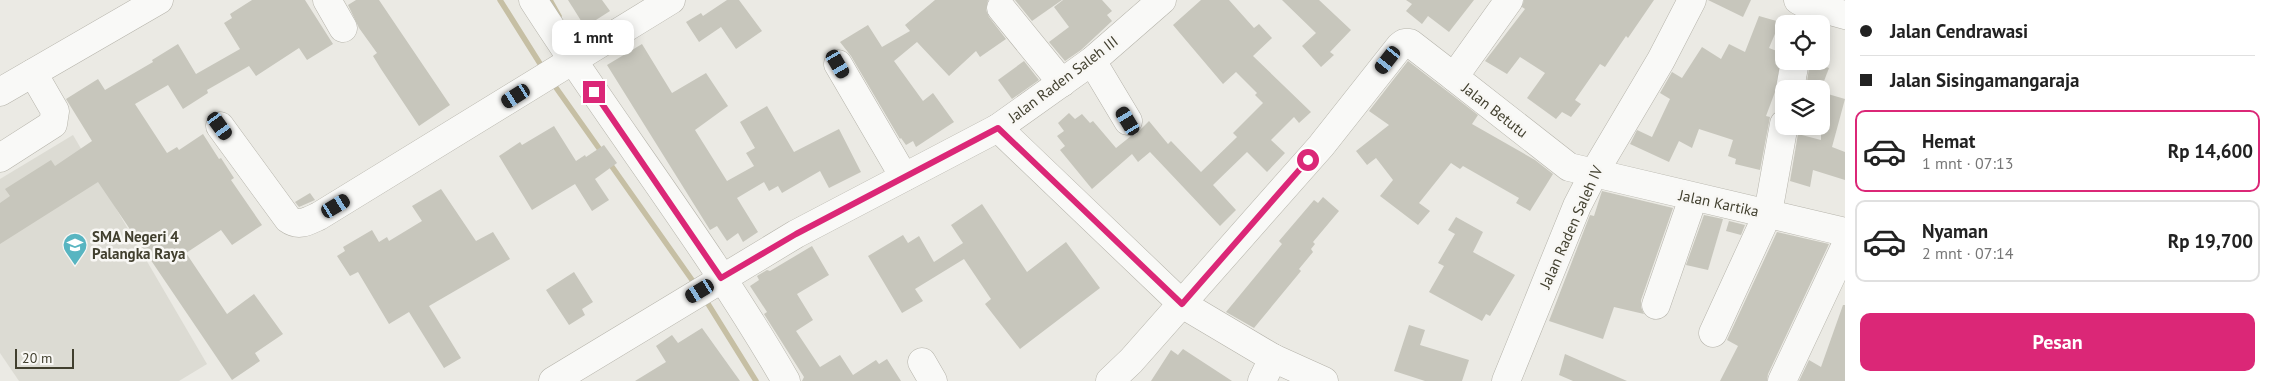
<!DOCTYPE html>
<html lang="id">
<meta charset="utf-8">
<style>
:root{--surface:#fff;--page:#f6f6f6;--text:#222;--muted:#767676;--line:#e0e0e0;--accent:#db2777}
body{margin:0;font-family:"PT Sans",sans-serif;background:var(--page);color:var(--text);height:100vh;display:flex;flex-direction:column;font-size:19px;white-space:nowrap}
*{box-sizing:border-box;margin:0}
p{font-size:16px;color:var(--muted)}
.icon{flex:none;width:28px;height:28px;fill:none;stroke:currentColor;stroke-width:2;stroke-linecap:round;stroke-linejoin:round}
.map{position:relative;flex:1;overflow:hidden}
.details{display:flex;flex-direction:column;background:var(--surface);width:425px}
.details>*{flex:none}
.banner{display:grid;align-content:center;height:110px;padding:0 15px;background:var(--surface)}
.fabs{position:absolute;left:1775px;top:15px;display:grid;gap:10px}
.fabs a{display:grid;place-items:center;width:55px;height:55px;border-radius:10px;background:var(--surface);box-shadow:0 2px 12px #0003;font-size:25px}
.scale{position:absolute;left:15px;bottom:12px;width:59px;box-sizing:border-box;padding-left:5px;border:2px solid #413f2e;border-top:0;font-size:14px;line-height:18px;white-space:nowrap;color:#413f2e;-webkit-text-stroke:4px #f8f7f4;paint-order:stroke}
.end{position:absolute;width:22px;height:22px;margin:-11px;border:6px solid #db2777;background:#fff;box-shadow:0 0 0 2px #fff}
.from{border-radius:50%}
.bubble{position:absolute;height:35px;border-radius:10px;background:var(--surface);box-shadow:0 2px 12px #0003;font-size:16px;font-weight:800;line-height:35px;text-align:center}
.car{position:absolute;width:15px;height:30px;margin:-15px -8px;border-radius:6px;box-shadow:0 0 4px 1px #0007;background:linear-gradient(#222 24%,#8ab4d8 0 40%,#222 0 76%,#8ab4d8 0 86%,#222 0)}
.banner b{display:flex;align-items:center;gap:18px;height:48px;font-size:19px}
.banner b+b{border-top:1px solid var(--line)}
.banner i{width:12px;height:12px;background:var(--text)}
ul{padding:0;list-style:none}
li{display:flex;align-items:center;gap:15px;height:82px;margin:0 10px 8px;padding:0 5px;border:2px solid var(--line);border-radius:10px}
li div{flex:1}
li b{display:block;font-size:19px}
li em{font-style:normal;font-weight:800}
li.selected{border-color:var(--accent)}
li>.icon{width:45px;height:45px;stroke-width:1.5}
.primary-button{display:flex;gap:10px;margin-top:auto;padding:10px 15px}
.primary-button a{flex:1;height:58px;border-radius:10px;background:var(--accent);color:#fff;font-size:20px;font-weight:800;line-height:58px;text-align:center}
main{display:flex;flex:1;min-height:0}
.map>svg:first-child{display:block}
.built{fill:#dcdbd3}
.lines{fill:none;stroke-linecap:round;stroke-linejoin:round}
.stream{stroke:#c6bfa4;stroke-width:5.5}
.building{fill:#c7c6bc}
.minor-casing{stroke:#b5b3aa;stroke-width:29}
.minor{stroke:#f9f9f7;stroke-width:28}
.route{stroke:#db2777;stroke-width:6}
.labels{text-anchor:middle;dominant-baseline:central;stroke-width:5;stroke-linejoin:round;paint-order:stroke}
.street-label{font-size:15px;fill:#413f2e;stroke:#f8f7f4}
.poi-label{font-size:15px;font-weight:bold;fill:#413f2e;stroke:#f8f7f4;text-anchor:start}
</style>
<main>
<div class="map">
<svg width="1845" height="381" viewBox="0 0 1845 381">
<rect width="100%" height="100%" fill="#ebeae4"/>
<polygon class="built" points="73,135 207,364 179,381 19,381 0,353 0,179"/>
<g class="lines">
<g class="stream">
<polyline points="500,0 544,70"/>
<polyline points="550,0 559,16"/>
<polyline points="552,82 603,154"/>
<polyline points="608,161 697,287"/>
<polyline points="705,299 756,381"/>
</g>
</g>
<g class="building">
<polygon points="252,0 305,0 333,44 307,60 299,48 256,76 249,66 207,90 208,93 183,109 168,85 135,104 167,153 177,147 179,150 203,134 219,159 221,158 234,178 231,180 262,225 232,245 221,230 186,253 227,314 254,294 283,334 255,353 260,361 232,380 98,182 0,244 0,203 10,196 5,189 51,160 55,166 92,141 66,99 98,79 105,90 153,62 152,60 178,44 196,74 240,49 224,23 232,18 230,14"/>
<polygon points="356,0 379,0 450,105 419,126 381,69 373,56 377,53 359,28 348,5"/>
<polygon points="568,0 602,0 610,11 585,27"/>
<polygon points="727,0 739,0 762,31 736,49 721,27 699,42 686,22 701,13 703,16"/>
<polygon points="935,0 988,0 986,10 989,17 1006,39 980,57 976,51 949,76 917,42 894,61 923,101 933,93 954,122 916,147 913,141 906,145 901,138 900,139 851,56 840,42 868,25 882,47 910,31 905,25"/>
<polygon points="1015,0 1062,0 1032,21"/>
<polygon points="1063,0 1102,0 1112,11 1107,15 1112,21 1081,50 1065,61 1049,42 1069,27 1054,7"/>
<polygon points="1201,0 1229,0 1254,28 1259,24 1272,38 1253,56 1311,112 1299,123 1294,117 1271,140 1285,153 1267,172 1247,152 1213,185 1236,210 1220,226 1150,152 1138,162 1132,154 1092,189 1060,150 1065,146 1057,136 1064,131 1058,123 1069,113 1075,119 1082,114 1090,123 1093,121 1116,148 1131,136 1136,134 1149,121 1168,144 1171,141 1201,172 1237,137 1233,133 1263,103 1255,95 1257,93 1236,72 1223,84 1173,25"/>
<polygon points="1282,0 1319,0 1351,30 1330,52 1334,55 1321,67 1302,46 1316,33"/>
<polygon points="1406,0 1474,0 1449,32 1428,16 1422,24 1406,11 1412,4"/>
<polygon points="1524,0 1654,0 1628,38 1626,36 1605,67 1600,64 1575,100 1581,104 1571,117 1562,112 1556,119 1527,98 1545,73 1520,57 1507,74 1485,61 1525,9 1522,7"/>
<polygon points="1708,0 1751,0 1743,17"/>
<polygon points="1759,16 1780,22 1769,48 1782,53 1775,92 1766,116 1770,117 1760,170 1735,164 1736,159 1728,156 1733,140 1699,129 1692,148 1679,141 1669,162 1630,144 1637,130 1652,137 1670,99 1660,93 1672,72 1682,78 1702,47 1721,59 1729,44 1745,52"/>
<polygon points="642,44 672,93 706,73 728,106 695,130 727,181 754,166 746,153 755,148 740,122 767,106 794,152 839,129 861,172 829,188 820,171 782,193 778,186 769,191 764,182 737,198 758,232 743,242 738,233 727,241 717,226 710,230 607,65"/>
<polygon points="1024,61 1039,80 1012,99 998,80"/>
<polygon points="1408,61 1478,115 1472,124 1535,160 1553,174 1530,211 1516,203 1519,198 1463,166 1460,169 1451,163 1419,203 1430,211 1418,225 1380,196 1393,180 1376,158 1367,165 1356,151 1389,125 1369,111"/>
<polygon points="1810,61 1829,68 1821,89 1806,89"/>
<polygon points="1821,92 1845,99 1832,147 1845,152 1845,180 1813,170 1810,187 1790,181 1798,134 1821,140"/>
<polygon points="554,126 576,161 585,155 586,157 604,145 617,163 595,179 609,200 592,211 575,184 532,210 499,156 520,142 522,145"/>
<polygon points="441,189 476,241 493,232 510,259 429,306 461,358 444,368 409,312 389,324 358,272 350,276 337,256 345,251 343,247 372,230 379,242 387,237 389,241 422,221 412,206"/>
<polygon points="1602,191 1673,208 1641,300 1641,307 1644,314 1614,307 1603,339 1549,321 1590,215 1594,216"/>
<polygon points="310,193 315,200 299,207 295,202"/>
<polygon points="1323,197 1339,211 1313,242 1315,244 1311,249 1313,252 1299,269 1301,271 1254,328 1226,312 1282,244 1279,241 1314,200 1318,203"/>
<polygon points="982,204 1027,272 1066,242 1100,288 1020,349 985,304 991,299 964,259 915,289 923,301 902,313 868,256 903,235 908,243 919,236 934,262 963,243 951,225"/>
<polygon points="1704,215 1723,219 1708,270 1686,265"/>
<polygon points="1456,217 1483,232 1473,252 1515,275 1490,316 1486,314 1482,321 1429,292 1444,266 1438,263 1455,234 1448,230"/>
<polygon points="1729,221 1745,225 1741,235 1726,231"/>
<polygon points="1777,232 1829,244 1768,374 1767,381 1720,381 1738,346 1727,340"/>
<polygon points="812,246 829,275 797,294 813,320 796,331 820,367 840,355 853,375 876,360 879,364 887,359 901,381 802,381 804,377 764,314 767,312 750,286 759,280 757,276 767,270 770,271"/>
<polygon points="574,272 593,302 582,309 585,315 569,325 546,290"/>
<polygon points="1843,305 1845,305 1845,381 1799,381 1809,360 1821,367"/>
<polygon points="1409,325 1425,330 1420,345 1469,360 1462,381 1425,381 1394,371"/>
<polygon points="702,328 740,381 635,381 666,362 656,346 672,335 678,343"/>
<polygon points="1183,349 1232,381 1151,381 1171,350 1178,355"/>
<polygon points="1565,354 1627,381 1573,381 1559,375"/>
</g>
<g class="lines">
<defs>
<g id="minor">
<polyline points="327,0 343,28"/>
<path d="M533 0C615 128 710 249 786 381"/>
<polyline points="1509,0 1454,77 1569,167 1845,232"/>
<polyline points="1798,0 1805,4 1845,15"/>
<polyline points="1001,8 1062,83"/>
<polyline points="1092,61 1128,121"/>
<polyline points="838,64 904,177"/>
<polyline points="1790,89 1795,61"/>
<polyline points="0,92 159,0"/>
<path d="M220 126 288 219C299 227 308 221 319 216L671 0"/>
<polyline points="998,128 1182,304 1273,358 1324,381"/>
<polyline points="0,158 53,124 55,111 33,73"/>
<polyline points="1656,305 1693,198"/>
<polyline points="1713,333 1768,213 1784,124"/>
<polyline points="922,362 933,381"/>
<polyline points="553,381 796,234 998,128 1092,61 1162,0"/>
<polyline points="1110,381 1131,361 1321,146 1400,46 1404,43 1410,43 1454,77"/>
<polyline points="1262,381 1273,358"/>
<polyline points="1506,381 1577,206 1594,173 1661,60 1692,0"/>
<polyline points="1782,381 1845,247"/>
</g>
</defs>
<use href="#minor" class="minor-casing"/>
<use href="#minor" class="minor"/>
</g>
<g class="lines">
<polyline class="route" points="594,92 721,278 796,234 998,128 1182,304 1308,160"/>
</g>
<defs>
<symbol id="school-pin" viewBox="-11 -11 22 30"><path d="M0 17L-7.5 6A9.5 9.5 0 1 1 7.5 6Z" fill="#58b5c1" stroke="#f8f7f4"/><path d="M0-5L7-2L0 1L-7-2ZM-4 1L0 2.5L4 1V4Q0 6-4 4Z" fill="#fff"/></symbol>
</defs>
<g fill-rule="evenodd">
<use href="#school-pin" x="61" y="231" width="28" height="38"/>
</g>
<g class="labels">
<g class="street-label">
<text transform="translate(1063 79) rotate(-37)">Jalan Raden Saleh III</text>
<text transform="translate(1495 110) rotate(38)">Jalan Betutu</text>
<text transform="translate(1719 203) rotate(12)">Jalan Kartika</text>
<text transform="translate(1571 227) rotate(-66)">Jalan Raden Saleh IV</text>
</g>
<g class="poi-label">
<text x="92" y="236">SMA Negeri 4<tspan x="92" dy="17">Palangka Raya</tspan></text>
</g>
</g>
</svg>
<div class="fabs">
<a><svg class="icon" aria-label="locate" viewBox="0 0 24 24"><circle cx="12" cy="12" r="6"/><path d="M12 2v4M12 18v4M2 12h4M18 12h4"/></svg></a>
<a><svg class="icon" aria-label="layers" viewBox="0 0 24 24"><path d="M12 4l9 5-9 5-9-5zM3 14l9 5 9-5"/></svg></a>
</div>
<div class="scale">20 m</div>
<i class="end from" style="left:1308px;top:160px"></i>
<i class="end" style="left:594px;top:92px"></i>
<div class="bubble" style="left:552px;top:20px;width:82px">1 mnt</div>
<i class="car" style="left:1388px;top:60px;rotate:218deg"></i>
<i class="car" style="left:838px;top:64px;rotate:150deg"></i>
<i class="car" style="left:516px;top:96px;rotate:238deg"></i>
<i class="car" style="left:1128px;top:121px;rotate:329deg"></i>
<i class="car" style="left:220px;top:126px;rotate:144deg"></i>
<i class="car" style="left:336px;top:206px;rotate:59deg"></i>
<i class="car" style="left:700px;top:291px;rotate:239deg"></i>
</div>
<section class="details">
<div class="banner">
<b><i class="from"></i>Jalan Cendrawasi</b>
<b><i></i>Jalan Sisingamangaraja</b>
</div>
<ul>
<li class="selected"><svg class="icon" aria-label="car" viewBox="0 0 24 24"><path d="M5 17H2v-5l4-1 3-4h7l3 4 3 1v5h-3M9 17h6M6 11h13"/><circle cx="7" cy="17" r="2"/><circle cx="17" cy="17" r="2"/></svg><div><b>Hemat</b><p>1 mnt · 07:13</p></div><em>Rp 14,600</em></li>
<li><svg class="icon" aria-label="car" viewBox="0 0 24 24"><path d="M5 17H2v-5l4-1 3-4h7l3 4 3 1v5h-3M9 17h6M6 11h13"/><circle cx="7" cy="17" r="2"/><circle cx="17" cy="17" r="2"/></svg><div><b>Nyaman</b><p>2 mnt · 07:14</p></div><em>Rp 19,700</em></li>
</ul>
<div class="primary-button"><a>Pesan</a></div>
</section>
</main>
